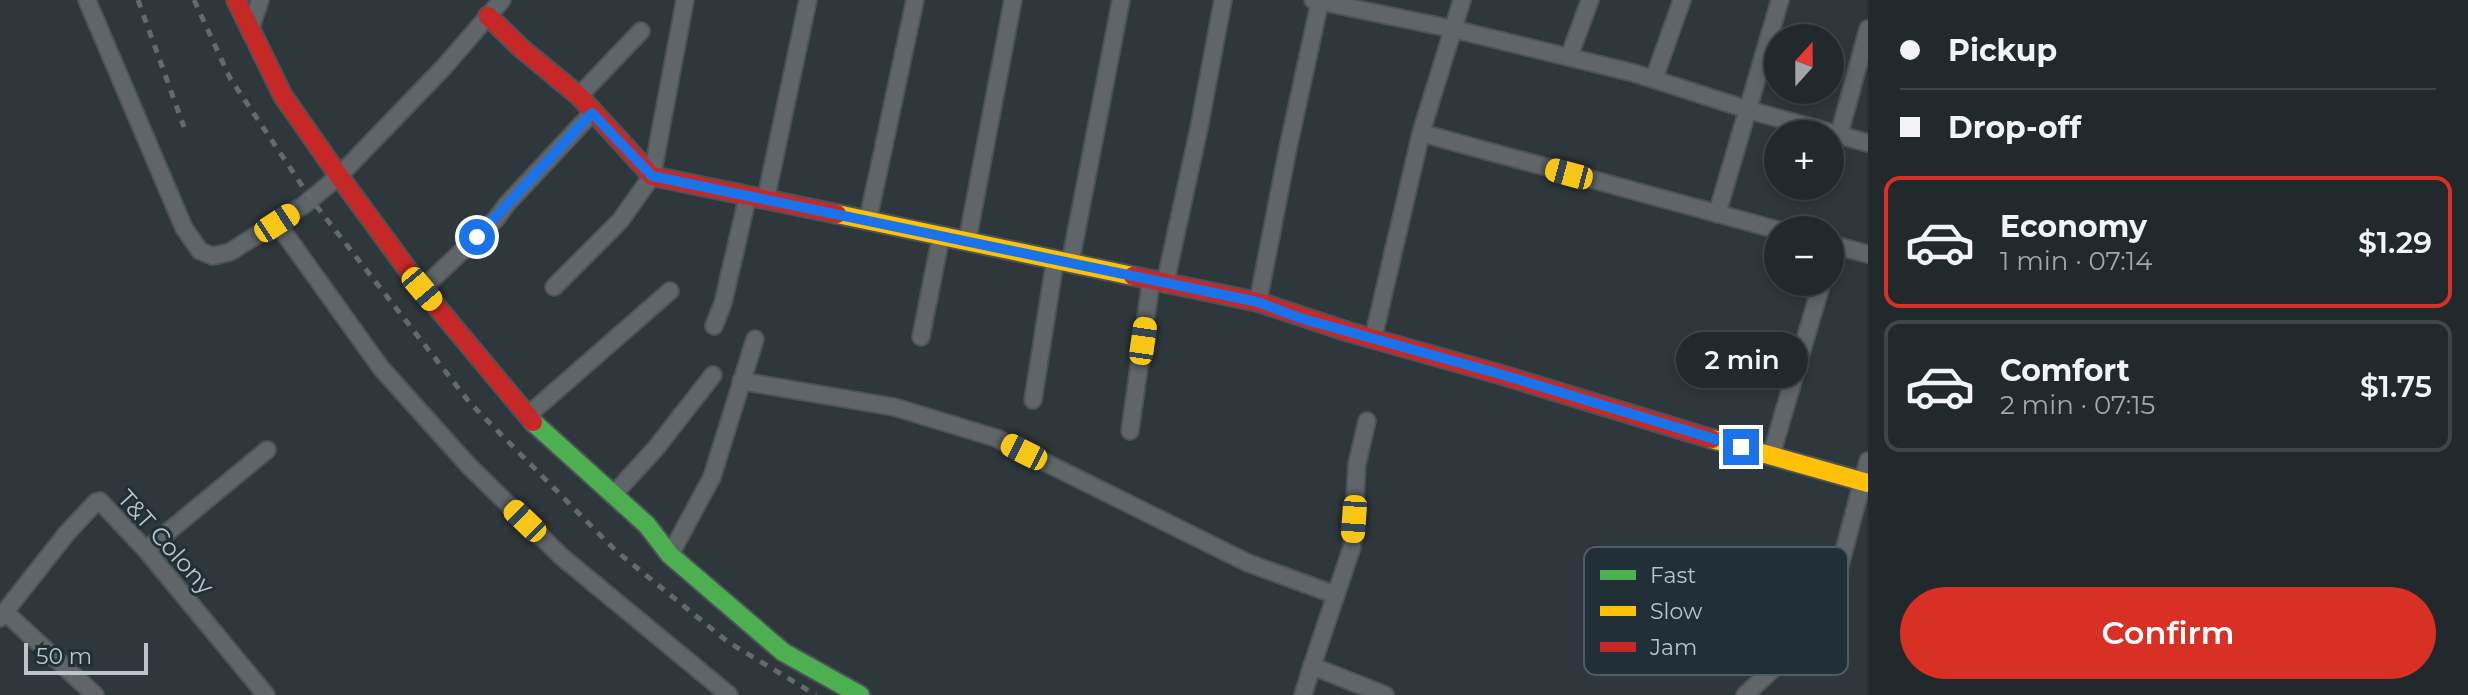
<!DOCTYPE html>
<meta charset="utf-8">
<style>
:root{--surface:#22292c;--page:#2a3134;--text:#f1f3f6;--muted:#a2a6a9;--line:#3f4548;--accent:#d93025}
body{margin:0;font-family:Montserrat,sans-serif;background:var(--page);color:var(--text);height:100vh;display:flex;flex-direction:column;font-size:30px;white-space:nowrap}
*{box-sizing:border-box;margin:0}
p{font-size:26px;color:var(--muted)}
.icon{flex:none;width:44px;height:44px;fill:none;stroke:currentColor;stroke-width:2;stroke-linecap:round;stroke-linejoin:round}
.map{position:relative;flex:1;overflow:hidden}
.details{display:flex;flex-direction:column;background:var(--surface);width:600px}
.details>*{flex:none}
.hud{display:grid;align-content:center;height:176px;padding:0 32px;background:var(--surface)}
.needle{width:52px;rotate:21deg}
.fabs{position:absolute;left:1764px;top:24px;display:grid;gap:16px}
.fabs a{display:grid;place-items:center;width:80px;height:80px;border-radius:50%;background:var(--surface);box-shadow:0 4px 12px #0003,0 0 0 2px var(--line);font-size:40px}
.scale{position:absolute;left:24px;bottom:20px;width:124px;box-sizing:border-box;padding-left:8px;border:4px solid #bac4cb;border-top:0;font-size:22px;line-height:28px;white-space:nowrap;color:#bac4cb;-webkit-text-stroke:6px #212f37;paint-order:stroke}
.end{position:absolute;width:36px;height:36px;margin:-18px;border:10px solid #1a73e8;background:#fff;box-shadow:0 0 0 4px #fff}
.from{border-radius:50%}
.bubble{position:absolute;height:56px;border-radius:28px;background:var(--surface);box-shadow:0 4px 12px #0003,0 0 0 2px var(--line);font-size:26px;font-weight:600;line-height:56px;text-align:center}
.car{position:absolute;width:24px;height:48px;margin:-24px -12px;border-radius:10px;box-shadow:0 0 6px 2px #0007;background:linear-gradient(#f5c518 24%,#345 0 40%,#f5c518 0 76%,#345 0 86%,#f5c518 0)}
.hud b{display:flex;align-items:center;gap:28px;height:76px;font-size:30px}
.hud b+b{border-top:2px solid var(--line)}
.hud i{width:20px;height:20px;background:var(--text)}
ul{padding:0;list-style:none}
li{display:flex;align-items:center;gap:24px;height:132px;margin:0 16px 12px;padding:0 16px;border:4px solid var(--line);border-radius:16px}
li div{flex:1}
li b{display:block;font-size:30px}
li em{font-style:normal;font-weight:600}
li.active{border-color:var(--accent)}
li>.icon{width:72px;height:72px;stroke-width:1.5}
.primary-button{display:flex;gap:16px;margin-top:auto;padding:16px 32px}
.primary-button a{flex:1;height:92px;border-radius:48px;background:var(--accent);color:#fff;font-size:32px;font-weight:600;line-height:92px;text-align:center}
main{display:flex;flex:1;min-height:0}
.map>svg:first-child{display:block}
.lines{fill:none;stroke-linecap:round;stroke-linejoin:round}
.street-casing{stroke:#4c5256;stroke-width:20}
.fast-casing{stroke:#4c5256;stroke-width:22}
.slow-casing{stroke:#4c5256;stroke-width:22}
.jam-casing{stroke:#4c5256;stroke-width:22}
.street{stroke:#5f6569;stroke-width:16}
.fast{stroke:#4caf50;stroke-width:18}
.slow{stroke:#ffc107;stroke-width:18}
.jam{stroke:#c62828;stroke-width:18}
.rail{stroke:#63696d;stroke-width:5;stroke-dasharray:8 8;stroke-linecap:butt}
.route{stroke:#1a73e8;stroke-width:10}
.labels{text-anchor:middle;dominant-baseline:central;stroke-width:6;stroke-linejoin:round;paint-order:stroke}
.street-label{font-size:24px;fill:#bac4cb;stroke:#212f37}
.key{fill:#212f37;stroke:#4f5c63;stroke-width:2}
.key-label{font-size:22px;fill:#bac4cb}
</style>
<main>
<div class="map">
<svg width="1868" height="695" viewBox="0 0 1868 695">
<rect width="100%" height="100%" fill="#2e373b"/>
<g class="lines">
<defs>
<g id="street">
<polyline points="87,0 184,228 200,251 213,256 230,252 304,205 339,176 444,67 502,0"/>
<polyline points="1313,0 1453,29 1634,73 1749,110 1868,143"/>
<polyline points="250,30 260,0"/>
<polyline points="1569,57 1590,0"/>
<polyline points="1654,79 1682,0"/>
<polyline points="579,96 641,31"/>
<polyline points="1421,133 1778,230"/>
<polyline points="1839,135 1868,29"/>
<polyline points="766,198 808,0"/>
<polyline points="1717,214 1780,0"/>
<polyline points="868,220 915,0"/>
<polyline points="277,223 381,368 469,466 562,557 729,695"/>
<polyline points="967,242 1013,0"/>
<polyline points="1830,244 1868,254"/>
<polyline points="1070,264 1121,0"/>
<polyline points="1165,284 1199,128 1223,0"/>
<polyline points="554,287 620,221 652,176 685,0"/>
<polyline points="422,289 496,219 507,204 592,113"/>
<polyline points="1258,302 1288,148 1320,1"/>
<polyline points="714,326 723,303 748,195"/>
<polyline points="921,337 941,236"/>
<polyline points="1373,339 1421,133 1462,0"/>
<polyline points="741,381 894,407 996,438 1248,563 1336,595"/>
<polyline points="1033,400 1055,261"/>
<polyline points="527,416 670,291"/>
<polyline points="1130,431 1151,281"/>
<polyline points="1771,456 1822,282"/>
<polyline points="614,494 656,448 713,375"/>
<polyline points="146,550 267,450"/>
<polyline points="670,555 712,477 755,339"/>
<polyline points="5,612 95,695"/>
<polyline points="0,618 67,533 96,502 100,501 146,550 266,695"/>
<polyline points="1312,666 1352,547 1357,464 1367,421"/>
<polyline points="1303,695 1312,666 1385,695"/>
<polyline points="1745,695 1802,642 1827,614 1868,461"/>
</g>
<polyline id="fast" points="533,422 647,525 670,555 783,652 860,695"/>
<g id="slow">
<polyline points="837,214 1133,276"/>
<polyline points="1712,439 1868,483"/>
</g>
<g id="jam">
<polyline points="236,0 283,96 339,176 422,289 533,422"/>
<polyline points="488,16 521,48 579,96 652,176 837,214"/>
<polyline points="1133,276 1258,302 1349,332 1502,375 1712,439"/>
</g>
</defs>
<use href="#street" class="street-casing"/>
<use href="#fast" class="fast-casing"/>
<use href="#slow" class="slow-casing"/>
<use href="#jam" class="jam-casing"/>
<use href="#street" class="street"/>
<use href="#fast" class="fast"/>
<use href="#slow" class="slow"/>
<use href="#jam" class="jam"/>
<g class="rail">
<polyline points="138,0 184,127"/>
<polyline points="194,0 230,78 311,199 470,403 615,550 728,642 816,695"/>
</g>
</g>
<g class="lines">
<polyline class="route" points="477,237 592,113 652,176 1258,302 1300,318 1500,374 1741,447"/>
</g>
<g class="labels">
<g class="street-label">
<text transform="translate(166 542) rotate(48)">T&amp;T Colony</text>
</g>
</g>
<rect x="1584" y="547" width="264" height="128" rx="12" class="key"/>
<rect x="1600" y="570" width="36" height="10" fill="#4caf50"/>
<rect x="1600" y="606" width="36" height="10" fill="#ffc107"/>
<rect x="1600" y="642" width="36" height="10" fill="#c62828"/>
<g class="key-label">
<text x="1650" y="583">Fast</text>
<text x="1650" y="619">Slow</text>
<text x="1650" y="655">Jam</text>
</g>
</svg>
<div class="fabs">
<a><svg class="needle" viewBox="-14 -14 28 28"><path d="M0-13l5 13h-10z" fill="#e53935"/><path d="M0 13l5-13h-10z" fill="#a2a6a9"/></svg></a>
<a>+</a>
<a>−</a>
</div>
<div class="scale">50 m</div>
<i class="end from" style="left:477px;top:237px"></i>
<i class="end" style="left:1741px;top:447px"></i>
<div class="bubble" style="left:1676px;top:332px;width:132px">2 min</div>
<i class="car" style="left:1569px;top:174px;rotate:285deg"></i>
<i class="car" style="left:277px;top:223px;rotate:57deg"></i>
<i class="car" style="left:422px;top:289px;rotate:140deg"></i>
<i class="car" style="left:1143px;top:341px;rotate:8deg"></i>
<i class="car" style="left:1024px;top:452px;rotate:297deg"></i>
<i class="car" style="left:1354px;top:519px;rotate:184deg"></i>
<i class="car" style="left:525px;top:521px;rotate:314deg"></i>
</div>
<section class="details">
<div class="hud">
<b><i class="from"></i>Pickup</b>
<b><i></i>Drop-off</b>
</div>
<ul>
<li class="active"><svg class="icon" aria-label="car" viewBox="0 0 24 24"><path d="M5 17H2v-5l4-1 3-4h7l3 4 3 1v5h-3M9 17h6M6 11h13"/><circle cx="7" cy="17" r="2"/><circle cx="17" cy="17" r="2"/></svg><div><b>Economy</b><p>1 min · 07:14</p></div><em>$1.29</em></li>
<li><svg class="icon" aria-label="car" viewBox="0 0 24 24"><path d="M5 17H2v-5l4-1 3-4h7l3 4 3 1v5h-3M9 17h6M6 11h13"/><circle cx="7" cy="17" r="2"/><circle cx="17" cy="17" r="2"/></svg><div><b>Comfort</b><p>2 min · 07:15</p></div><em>$1.75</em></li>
</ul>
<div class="primary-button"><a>Confirm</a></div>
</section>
</main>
